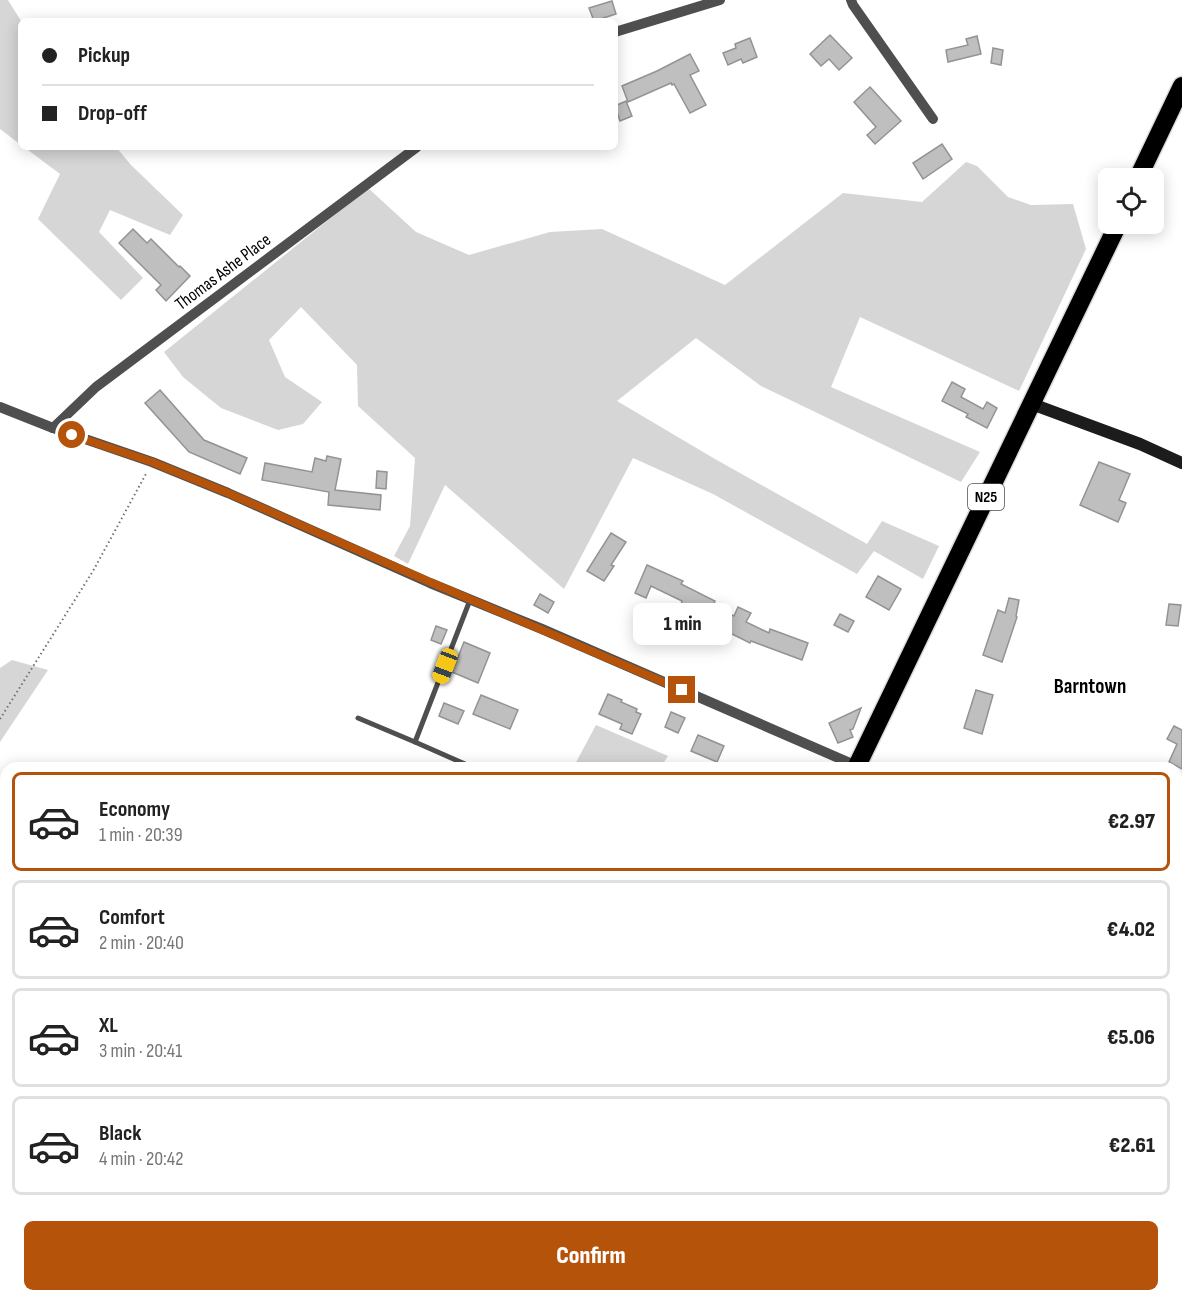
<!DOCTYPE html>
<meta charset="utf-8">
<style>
:root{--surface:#fff;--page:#f2f2f2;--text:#222;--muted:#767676;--line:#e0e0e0;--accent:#b45309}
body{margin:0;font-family:"Sofia Sans Condensed",sans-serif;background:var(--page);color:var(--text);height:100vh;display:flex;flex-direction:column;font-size:22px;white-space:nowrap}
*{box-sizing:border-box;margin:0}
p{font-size:20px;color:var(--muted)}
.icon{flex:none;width:33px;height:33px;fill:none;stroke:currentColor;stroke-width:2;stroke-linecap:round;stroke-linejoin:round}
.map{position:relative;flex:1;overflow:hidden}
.side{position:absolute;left:0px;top:762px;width:1182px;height:540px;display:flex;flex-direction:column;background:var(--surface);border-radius:18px 18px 0 0;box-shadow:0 3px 15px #0003}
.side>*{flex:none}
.banner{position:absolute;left:18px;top:18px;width:600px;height:132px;border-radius:9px;box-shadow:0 3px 15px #0003;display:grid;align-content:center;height:132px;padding:0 24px;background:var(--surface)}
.buttons{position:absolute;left:1098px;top:168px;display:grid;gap:12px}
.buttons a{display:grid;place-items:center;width:66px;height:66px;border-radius:9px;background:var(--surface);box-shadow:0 3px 15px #0003;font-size:30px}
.end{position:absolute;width:27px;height:27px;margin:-14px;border:8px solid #b45309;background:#fff;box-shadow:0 0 0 3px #fff}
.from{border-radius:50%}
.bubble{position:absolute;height:42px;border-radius:9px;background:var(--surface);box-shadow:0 3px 15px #0003;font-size:20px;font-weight:800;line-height:42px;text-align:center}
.car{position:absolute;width:18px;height:36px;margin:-18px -9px;border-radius:8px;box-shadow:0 0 4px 2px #0007;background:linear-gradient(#f5c518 24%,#345 0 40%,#f5c518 0 76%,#345 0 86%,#f5c518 0)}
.banner b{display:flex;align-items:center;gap:21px;height:57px;font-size:22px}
.banner b+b{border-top:2px solid var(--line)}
.banner i{width:15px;height:15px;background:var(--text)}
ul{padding:10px 0 0;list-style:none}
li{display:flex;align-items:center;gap:18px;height:99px;margin:0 12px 9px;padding:0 12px;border:3px solid var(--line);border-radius:9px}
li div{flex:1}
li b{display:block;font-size:22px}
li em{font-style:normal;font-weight:800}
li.selected{border-color:var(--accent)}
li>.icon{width:54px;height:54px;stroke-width:1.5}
.cta{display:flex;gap:12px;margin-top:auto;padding:12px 24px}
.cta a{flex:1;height:69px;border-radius:9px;background:var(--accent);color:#fff;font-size:24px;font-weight:800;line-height:69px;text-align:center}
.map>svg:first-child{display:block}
.green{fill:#d6d6d6}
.building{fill:#bfbfbf;stroke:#939393;stroke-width:1.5}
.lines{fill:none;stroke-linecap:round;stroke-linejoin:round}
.highway-casing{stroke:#dbdbdb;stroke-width:21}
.path{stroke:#717171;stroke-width:2;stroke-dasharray:1.5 3;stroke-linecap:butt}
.lane{stroke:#4f4f4f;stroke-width:5}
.street{stroke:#4f4f4f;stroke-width:10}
.secondary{stroke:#1c1c1c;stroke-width:12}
.highway{stroke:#000;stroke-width:18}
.route{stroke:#b45309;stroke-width:8}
.labels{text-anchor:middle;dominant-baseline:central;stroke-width:5;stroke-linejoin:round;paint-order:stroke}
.shield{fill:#fff;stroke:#4c4c4c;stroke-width:1.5}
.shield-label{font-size:16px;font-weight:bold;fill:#000}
.street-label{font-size:18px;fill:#000;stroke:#fff}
.quarter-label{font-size:21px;font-weight:bold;fill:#000;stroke:#fff}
</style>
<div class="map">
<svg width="1182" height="1302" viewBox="0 0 1182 1302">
<rect width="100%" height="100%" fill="#fff"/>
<g class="green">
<polygon points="0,0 8,0 21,21 21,145 0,129"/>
<polygon points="24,147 116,147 131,165 183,215 170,235 110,210 99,232 143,278 121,300 38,219 60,174"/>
<polygon points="966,162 977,166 1008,197 1031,205 1073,204 1086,249 1019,391 860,317 831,387 980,452 961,482 761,386 696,338 617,401 715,459 867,544 882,521 939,546 923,579 874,551 857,574 713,494 633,458 564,589 445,485 408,564 394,556 410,526 415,458 358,406 357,365 301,307 269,340 285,377 322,402 303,424 278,430 221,408 183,377 164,352 368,188 416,232 469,255 550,232 602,229 725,285 843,193 922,202"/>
<polygon points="12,660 48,670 0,742 0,668"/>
<polygon points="596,725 668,756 660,768 573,768"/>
<polygon points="1176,1227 1182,1229 1182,1302 1125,1302 1127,1296 1176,1296"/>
<polygon points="823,1296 1013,1296 1011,1302 821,1302"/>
</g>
<g class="building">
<polygon points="612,1 616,14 594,21 589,8"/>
<polygon points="830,35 852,58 839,70 829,59 821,66 810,54"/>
<polygon points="977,36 981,54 948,62 946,50 968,45 966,39"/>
<polygon points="750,38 757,57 743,63 741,59 728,65 723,53 736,48 735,44"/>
<polygon points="993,48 1003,50 1001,65 991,63"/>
<polygon points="690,54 699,71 690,75 706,105 690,113 674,84 672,85 671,83 628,102 622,86 657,71"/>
<polygon points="870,87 901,121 875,144 867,135 876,127 854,102"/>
<polygon points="626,101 632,116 620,121 615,106"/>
<polygon points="942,144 952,159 923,179 913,163"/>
<polygon points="133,229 147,243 151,239 179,267 180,266 190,276 166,301 156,290 161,285 119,243"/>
<polygon points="952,382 965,389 961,397 983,409 987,402 997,408 987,428 966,417 968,414 942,401"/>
<polygon points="160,390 204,440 247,458 240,474 189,452 145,403"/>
<polygon points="327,456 341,459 335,490 381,495 380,510 328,505 329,492 262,480 265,463 312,472 315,458 326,461"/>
<polygon points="1099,462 1130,474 1119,500 1126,503 1118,522 1080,505"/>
<polygon points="377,471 387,472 386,489 376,488"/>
<polygon points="611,533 626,542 611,565 614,566 604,581 587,571"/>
<polygon points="647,565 683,581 681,584 715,601 713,606 734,616 738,607 751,613 746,622 769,633 770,629 808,643 802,660 751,641 750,643 706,621 704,624 690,617 693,610 681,605 682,601 651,586 646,598 635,593"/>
<polygon points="878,576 901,589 889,610 866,597"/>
<polygon points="540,594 554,602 548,613 534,605"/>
<polygon points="1009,598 1019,600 1016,616 1017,617 1002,662 983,655 998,610 1005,613"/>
<polygon points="1169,604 1181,605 1178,626 1166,625"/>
<polygon points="840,614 854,621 848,632 834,625"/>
<polygon points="436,626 447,630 441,644 431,640"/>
<polygon points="464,642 490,653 478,683 452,672"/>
<polygon points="976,690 993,695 982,734 964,728"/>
<polygon points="608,694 622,700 621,702 637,709 636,712 641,714 632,734 620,729 622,724 599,714"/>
<polygon points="481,695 518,710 510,729 473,714"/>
<polygon points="444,703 464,711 458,724 439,716"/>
<polygon points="861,708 853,729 850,730 853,737 838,743 829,723"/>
<polygon points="671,712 685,718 678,733 665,727"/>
<polygon points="1174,726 1182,730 1182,769 1169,762 1177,744 1167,739"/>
<polygon points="698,735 724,746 717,762 691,751"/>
</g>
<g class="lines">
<defs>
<g id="highway">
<polyline points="1138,178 1182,86"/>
<path d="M856 768C942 586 1032 406 1118 224"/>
<polyline points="593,1302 597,1296"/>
</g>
</defs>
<use href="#highway" class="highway-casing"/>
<g class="path">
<polyline points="0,719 93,571 147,472"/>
<polyline points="724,1302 726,1296"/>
</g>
<g class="lane">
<polyline points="358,718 415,742 474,768"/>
<polyline points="415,742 470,600"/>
<polyline points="1176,912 1182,913"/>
<polyline points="695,1296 699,1297 705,1302"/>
<polyline points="648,1302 651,1296"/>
<polyline points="679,1302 683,1299 691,1296"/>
</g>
<g class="street">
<polyline points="851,0 853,5 933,119"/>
<polyline points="615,32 720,0"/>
<polyline points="0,407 53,428 152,462 228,493 430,583 542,629 857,766"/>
<polyline points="53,428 96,387 417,147"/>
</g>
<g class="secondary">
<polyline points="1032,404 1140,444 1182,463"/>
<polyline points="1176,942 1182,926"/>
<polyline points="1028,1302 1030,1296"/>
</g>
<use href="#highway" class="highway"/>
</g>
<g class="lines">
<polyline class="route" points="72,435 152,462 228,493 430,582 682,690"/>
</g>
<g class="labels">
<rect class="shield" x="968" y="484" width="36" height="26" rx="4.5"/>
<g class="shield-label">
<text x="986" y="497">N25</text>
</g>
<g class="street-label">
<text transform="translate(223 272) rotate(-37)">Thomas Ashe Place</text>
</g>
<g class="quarter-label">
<text x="1090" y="686">Barntown</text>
</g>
</g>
</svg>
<div class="buttons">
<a><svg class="icon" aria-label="locate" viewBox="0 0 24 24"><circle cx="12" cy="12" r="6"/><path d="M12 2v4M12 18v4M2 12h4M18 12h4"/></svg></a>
</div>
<i class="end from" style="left:72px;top:435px"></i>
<i class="end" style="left:682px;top:690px"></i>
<div class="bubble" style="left:633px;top:603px;width:99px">1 min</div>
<i class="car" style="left:445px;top:666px;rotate:201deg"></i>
<div class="banner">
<b><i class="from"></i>Pickup</b>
<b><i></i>Drop-off</b>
</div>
<section class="side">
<ul>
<li class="selected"><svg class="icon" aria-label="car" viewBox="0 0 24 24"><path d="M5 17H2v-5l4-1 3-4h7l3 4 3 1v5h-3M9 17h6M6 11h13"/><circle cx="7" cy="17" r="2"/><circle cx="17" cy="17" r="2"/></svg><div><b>Economy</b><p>1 min · 20:39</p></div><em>€2.97</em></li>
<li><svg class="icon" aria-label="car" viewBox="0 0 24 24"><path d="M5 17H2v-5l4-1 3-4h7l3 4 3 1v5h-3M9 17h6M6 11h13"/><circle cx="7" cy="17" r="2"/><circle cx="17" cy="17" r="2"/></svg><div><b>Comfort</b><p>2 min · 20:40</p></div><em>€4.02</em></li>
<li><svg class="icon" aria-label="car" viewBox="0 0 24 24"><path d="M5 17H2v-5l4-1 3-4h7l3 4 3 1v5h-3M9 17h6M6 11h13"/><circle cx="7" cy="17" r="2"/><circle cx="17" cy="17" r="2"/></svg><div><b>XL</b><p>3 min · 20:41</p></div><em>€5.06</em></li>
<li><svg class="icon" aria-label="car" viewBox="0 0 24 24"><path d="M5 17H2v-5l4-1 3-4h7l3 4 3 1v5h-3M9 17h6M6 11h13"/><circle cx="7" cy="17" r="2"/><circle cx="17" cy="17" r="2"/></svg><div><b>Black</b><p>4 min · 20:42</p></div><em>€2.61</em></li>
</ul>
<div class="cta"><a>Confirm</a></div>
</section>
</div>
